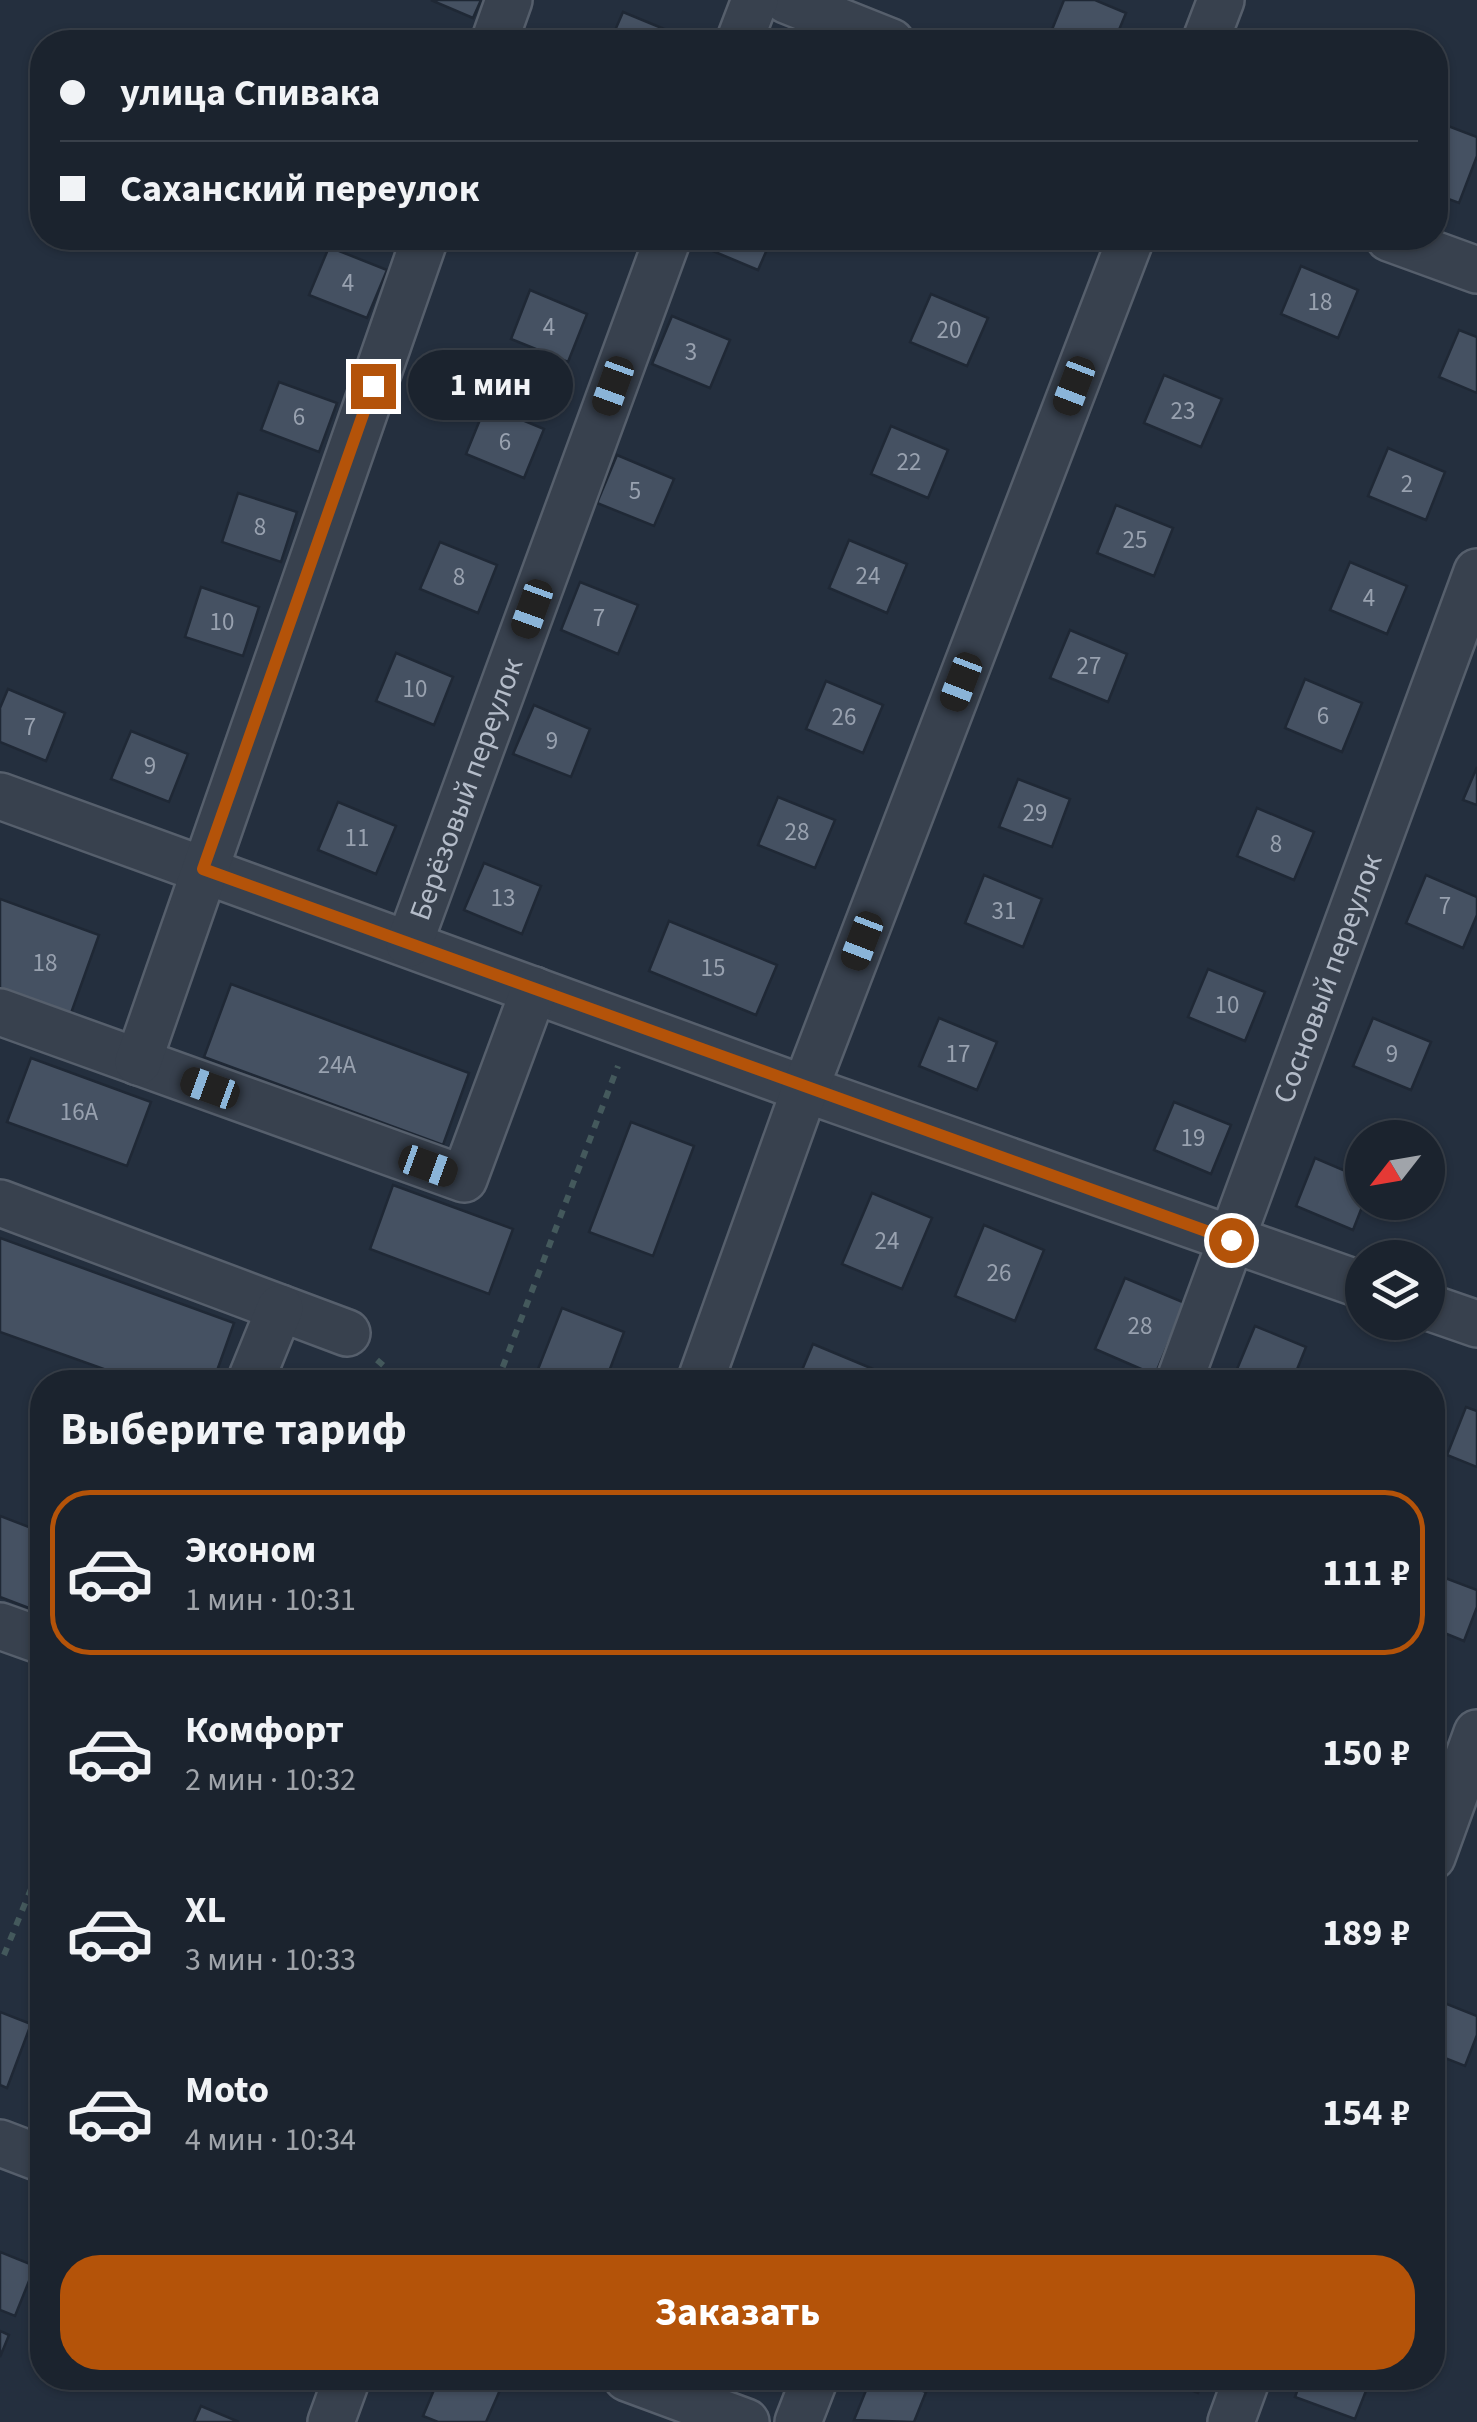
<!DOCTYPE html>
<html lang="ru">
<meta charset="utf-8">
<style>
:root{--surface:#1b232e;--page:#242b36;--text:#f1f3f6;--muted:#a0a4aa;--line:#39404a;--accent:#b45309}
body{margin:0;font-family:"Source Sans 3",sans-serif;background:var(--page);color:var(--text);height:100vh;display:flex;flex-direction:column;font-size:38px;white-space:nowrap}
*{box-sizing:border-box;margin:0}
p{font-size:32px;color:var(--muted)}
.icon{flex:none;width:55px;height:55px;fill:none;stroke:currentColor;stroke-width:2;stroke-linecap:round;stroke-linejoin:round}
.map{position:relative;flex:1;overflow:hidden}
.sheet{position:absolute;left:30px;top:1370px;width:1415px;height:1020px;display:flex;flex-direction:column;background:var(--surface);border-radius:40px;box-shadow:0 2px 8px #0004,0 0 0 2px var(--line)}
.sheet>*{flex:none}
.guide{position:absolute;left:30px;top:30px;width:1418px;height:220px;border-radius:40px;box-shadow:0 2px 8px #0004,0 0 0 2px var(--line);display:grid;align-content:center;height:220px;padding:0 30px;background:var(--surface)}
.needle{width:65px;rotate:239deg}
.fabs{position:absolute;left:1345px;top:1120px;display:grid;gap:20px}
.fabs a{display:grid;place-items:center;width:100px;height:100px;border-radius:50%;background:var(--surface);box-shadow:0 2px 8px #0004,0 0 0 2px var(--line);font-size:50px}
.end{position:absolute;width:45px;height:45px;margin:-22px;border:12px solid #b45309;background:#fff;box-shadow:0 0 0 5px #fff}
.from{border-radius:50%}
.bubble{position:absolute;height:70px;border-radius:35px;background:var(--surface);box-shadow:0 2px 8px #0004,0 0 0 2px var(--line);font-size:32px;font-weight:700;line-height:70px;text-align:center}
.car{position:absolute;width:30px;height:60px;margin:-30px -15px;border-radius:12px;box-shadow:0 0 8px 2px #0007;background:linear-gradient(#222 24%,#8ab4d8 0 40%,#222 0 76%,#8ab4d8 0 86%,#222 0)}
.guide b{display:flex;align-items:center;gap:35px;height:95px;font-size:38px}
.guide b+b{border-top:2px solid var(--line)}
.guide i{width:25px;height:25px;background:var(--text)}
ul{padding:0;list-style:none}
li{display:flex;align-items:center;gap:30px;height:165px;margin:0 20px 15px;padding:0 10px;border:5px solid transparent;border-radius:40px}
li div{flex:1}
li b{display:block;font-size:38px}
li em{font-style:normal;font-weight:700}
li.current{border-color:var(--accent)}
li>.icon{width:90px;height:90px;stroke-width:1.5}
h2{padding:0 30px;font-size:45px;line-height:120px}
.button{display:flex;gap:20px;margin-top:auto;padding:20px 30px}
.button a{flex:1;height:115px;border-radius:40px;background:var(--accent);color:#fff;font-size:40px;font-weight:700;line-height:115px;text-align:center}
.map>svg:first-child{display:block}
.building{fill:#455162;stroke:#1f2835;stroke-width:2.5}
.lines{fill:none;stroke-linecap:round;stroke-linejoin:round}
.minor-casing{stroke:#565f6c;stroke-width:50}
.path{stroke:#44595c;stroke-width:6;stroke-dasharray:8 8;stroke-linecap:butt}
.minor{stroke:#38414e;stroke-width:45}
.route{stroke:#b45309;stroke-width:12}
.labels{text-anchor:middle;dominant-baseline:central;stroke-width:8;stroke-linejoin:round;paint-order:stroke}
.number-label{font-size:25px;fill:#98a1af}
.street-label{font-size:30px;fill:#b4bcc9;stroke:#1d2633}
</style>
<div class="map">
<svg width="1477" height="2422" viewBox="0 0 1477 2422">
<rect width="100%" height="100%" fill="#242f3e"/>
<g class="building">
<polygon points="431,0 481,0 473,18"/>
<polygon points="1064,0 1095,0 1126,13 1114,42 1063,42 1049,37"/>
<polygon points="623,12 681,36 678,42 610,42"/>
<polygon points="1435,121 1477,137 1477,156 1459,203 1435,194"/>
<polygon points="705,238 772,238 758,270 701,246"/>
<polygon points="329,247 387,270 367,318 309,295"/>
<polygon points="1301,266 1358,290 1338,338 1281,314"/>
<polygon points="530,290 587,314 568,362 511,339"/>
<polygon points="931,294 988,318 967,366 910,342"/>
<polygon points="672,316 730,340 710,388 652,364"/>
<polygon points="1459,330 1477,337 1477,393 1439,377"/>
<polygon points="1164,375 1222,399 1201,447 1144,423"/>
<polygon points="279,382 337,403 319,452 261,430"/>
<polygon points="486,405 544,429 524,478 466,454"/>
<polygon points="891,426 948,450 928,498 871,474"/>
<polygon points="1388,448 1445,472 1426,520 1368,496"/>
<polygon points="617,455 674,479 654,526 597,503"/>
<polygon points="238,493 297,512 281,562 222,542"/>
<polygon points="1116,505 1173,528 1154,576 1097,553"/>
<polygon points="849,540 907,564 887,613 829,588"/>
<polygon points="440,542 497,565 478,613 420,589"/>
<polygon points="1350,562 1407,586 1387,634 1330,610"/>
<polygon points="580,582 638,605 618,654 561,630"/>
<polygon points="201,587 259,607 243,656 185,637"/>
<polygon points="1070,630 1127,654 1108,702 1050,678"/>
<polygon points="396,653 453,677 434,725 376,701"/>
<polygon points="1305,679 1362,703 1342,752 1285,728"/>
<polygon points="826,681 883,705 863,753 806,729"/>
<polygon points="8,689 65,713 46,761 0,742 0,708"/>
<polygon points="534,705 590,729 571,777 513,754"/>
<polygon points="131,731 188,754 169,802 111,779"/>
<polygon points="1477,767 1477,805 1463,800"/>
<polygon points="1018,779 1070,799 1052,847 999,827"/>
<polygon points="778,797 835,820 815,868 758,845"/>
<polygon points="338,802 396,826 376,874 318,850"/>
<polygon points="1257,808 1314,832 1294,880 1237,856"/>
<polygon points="484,863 541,886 522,934 464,910"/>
<polygon points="984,875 1042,899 1023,947 965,923"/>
<polygon points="1426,875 1477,897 1477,915 1463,948 1406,923"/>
<polygon points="0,899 99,935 70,1016 0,991"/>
<polygon points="669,921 777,965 756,1015 649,971"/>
<polygon points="1208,969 1265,992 1245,1041 1188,1017"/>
<polygon points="231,984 469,1073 443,1145 204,1057"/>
<polygon points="939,1018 997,1042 977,1090 919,1066"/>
<polygon points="1373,1018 1431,1042 1411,1090 1353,1066"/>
<polygon points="31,1058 151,1102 127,1166 7,1122"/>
<polygon points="1174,1102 1231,1125 1211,1174 1154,1150"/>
<polygon points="631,1122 694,1146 653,1256 589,1232"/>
<polygon points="1315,1158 1362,1178 1364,1202 1353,1230 1296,1206"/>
<polygon points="393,1185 513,1229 489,1294 370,1249"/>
<polygon points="872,1193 932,1218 902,1289 842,1264"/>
<polygon points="984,1225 1044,1250 1015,1321 955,1296"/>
<polygon points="0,1238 234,1323 213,1382 140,1382 0,1332"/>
<polygon points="1125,1278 1185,1303 1155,1375 1095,1349"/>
<polygon points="562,1308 624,1332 605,1382 533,1382"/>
<polygon points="1255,1326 1306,1347 1292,1382 1256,1382 1235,1374"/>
<polygon points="813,1344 873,1369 867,1382 797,1382"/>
<polygon points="1373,1370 1403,1382 1369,1382"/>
<polygon points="1466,1407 1477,1411 1477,1467 1447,1455"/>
<polygon points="0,1516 42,1532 42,1613 0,1597"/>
<polygon points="1432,1573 1477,1590 1477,1607 1464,1641 1432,1628"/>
<polygon points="1432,1998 1477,2016 1477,2035 1465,2066 1432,2053"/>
<polygon points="0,2012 31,2024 7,2088 0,2085"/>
<polygon points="0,2252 35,2266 15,2316 0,2310"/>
<polygon points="0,2331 9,2335 0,2357"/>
<polygon points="439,2378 471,2378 500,2390 486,2422 438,2422 423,2416"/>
<polygon points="871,2378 888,2378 926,2392 914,2422 854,2420"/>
<polygon points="1160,2378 1204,2378 1198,2393"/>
<polygon points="1302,2378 1371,2378 1355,2419 1295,2397"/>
<polygon points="201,2406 239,2422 194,2422"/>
</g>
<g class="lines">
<defs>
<g id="minor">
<polyline points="786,0 891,42"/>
<polyline points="494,42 509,0"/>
<polyline points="739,42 755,0"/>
<polyline points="1205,42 1221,0"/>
<polyline points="1389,238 1477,270"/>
<polyline points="0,796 805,1089 1362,1285"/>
<path id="s1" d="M409 944 668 238"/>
<polyline points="0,1012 464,1179 534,990"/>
<polyline points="138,1062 425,238"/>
<polyline points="0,1203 347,1333"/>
<polyline points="1428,1307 1477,1324"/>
<polyline points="250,1382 280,1308"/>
<polyline points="700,1382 805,1089 1131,238"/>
<path id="s2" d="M1179 1382 1477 572"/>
<polyline points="0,1626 42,1641"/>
<polyline points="1432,1857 1477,1733"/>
<polyline points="0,2143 42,2159"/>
<polyline points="627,2378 746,2422"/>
<polyline points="331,2422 347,2378"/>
<polyline points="798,2422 815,2378"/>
<polyline points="1231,2422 1247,2378"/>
</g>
</defs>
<use href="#minor" class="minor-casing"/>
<g class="path">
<polyline points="377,1360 403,1382"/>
<polyline points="497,1382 618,1066"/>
<polyline points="4,1955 42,1862"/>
</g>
<use href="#minor" class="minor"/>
</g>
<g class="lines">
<polyline class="route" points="373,386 203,869 1231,1240"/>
</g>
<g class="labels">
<g class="number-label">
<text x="348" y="283">4</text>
<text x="1320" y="302">18</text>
<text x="549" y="327">4</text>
<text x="949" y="330">20</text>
<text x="691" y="352">3</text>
<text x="1183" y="411">23</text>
<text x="299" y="417">6</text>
<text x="505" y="442">6</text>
<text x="909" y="462">22</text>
<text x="1407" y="484">2</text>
<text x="635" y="491">5</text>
<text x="260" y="527">8</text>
<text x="1135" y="540">25</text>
<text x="868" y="576">24</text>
<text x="459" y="577">8</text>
<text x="1369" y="598">4</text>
<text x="599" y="618">7</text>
<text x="222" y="622">10</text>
<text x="1089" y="666">27</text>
<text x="415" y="689">10</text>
<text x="1323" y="716">6</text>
<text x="844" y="717">26</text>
<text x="30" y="727">7</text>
<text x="552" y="741">9</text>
<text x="150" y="766">9</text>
<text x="1035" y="813">29</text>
<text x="797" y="832">28</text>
<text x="357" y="838">11</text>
<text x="1276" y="844">8</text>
<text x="503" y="898">13</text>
<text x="1445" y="906">7</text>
<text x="1004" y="911">31</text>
<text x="45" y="963">18</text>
<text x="713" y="968">15</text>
<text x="1227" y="1005">10</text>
<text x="958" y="1054">17</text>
<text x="1392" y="1054">9</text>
<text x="337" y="1065">24А</text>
<text x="79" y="1112">16А</text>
<text x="1193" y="1138">19</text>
<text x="887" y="1241">24</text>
<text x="999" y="1273">26</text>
<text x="1140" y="1326">28</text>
</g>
<g class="street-label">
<text stroke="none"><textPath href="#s1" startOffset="165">Берёзовый переулок</textPath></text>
<text stroke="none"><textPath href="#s2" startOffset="430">Сосновый переулок</textPath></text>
</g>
</g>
</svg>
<div class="fabs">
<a><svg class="needle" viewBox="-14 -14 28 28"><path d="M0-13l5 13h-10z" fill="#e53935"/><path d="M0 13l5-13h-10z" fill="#a0a4aa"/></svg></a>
<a><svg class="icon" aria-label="layers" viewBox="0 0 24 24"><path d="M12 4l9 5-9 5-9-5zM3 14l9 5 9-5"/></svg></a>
</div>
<i class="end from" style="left:1231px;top:1240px"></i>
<i class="end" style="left:373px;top:386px"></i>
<div class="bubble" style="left:408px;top:350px;width:165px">1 мин</div>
<i class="car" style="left:613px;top:386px;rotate:200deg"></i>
<i class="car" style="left:1074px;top:386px;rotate:201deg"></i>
<i class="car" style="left:532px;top:609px;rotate:200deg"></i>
<i class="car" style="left:961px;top:682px;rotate:201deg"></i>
<i class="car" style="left:862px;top:941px;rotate:201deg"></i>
<i class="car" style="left:210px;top:1088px;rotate:290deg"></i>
<i class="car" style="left:428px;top:1166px;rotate:110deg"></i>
<div class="guide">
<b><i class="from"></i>улица Спивака</b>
<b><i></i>Саханский переулок</b>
</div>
<section class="sheet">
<h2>Выберите тариф</h2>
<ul>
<li class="current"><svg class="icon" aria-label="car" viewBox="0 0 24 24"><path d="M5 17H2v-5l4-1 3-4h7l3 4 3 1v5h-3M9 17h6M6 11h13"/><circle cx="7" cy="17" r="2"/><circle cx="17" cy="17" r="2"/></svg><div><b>Эконом</b><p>1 мин · 10:31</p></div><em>111 ₽</em></li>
<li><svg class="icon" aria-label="car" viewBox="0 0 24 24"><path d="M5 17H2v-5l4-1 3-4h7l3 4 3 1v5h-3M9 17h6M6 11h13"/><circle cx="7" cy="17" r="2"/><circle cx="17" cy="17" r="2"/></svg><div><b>Комфорт</b><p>2 мин · 10:32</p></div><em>150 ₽</em></li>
<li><svg class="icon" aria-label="car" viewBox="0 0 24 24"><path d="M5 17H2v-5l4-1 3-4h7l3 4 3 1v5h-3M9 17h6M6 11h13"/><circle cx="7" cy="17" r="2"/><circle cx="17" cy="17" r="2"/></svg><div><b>XL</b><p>3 мин · 10:33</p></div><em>189 ₽</em></li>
<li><svg class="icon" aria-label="car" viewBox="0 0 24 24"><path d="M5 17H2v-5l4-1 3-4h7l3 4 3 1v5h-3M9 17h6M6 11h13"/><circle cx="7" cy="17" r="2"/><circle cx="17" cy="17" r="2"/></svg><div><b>Moto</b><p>4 мин · 10:34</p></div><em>154 ₽</em></li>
</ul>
<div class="button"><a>Заказать</a></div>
</section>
</div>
